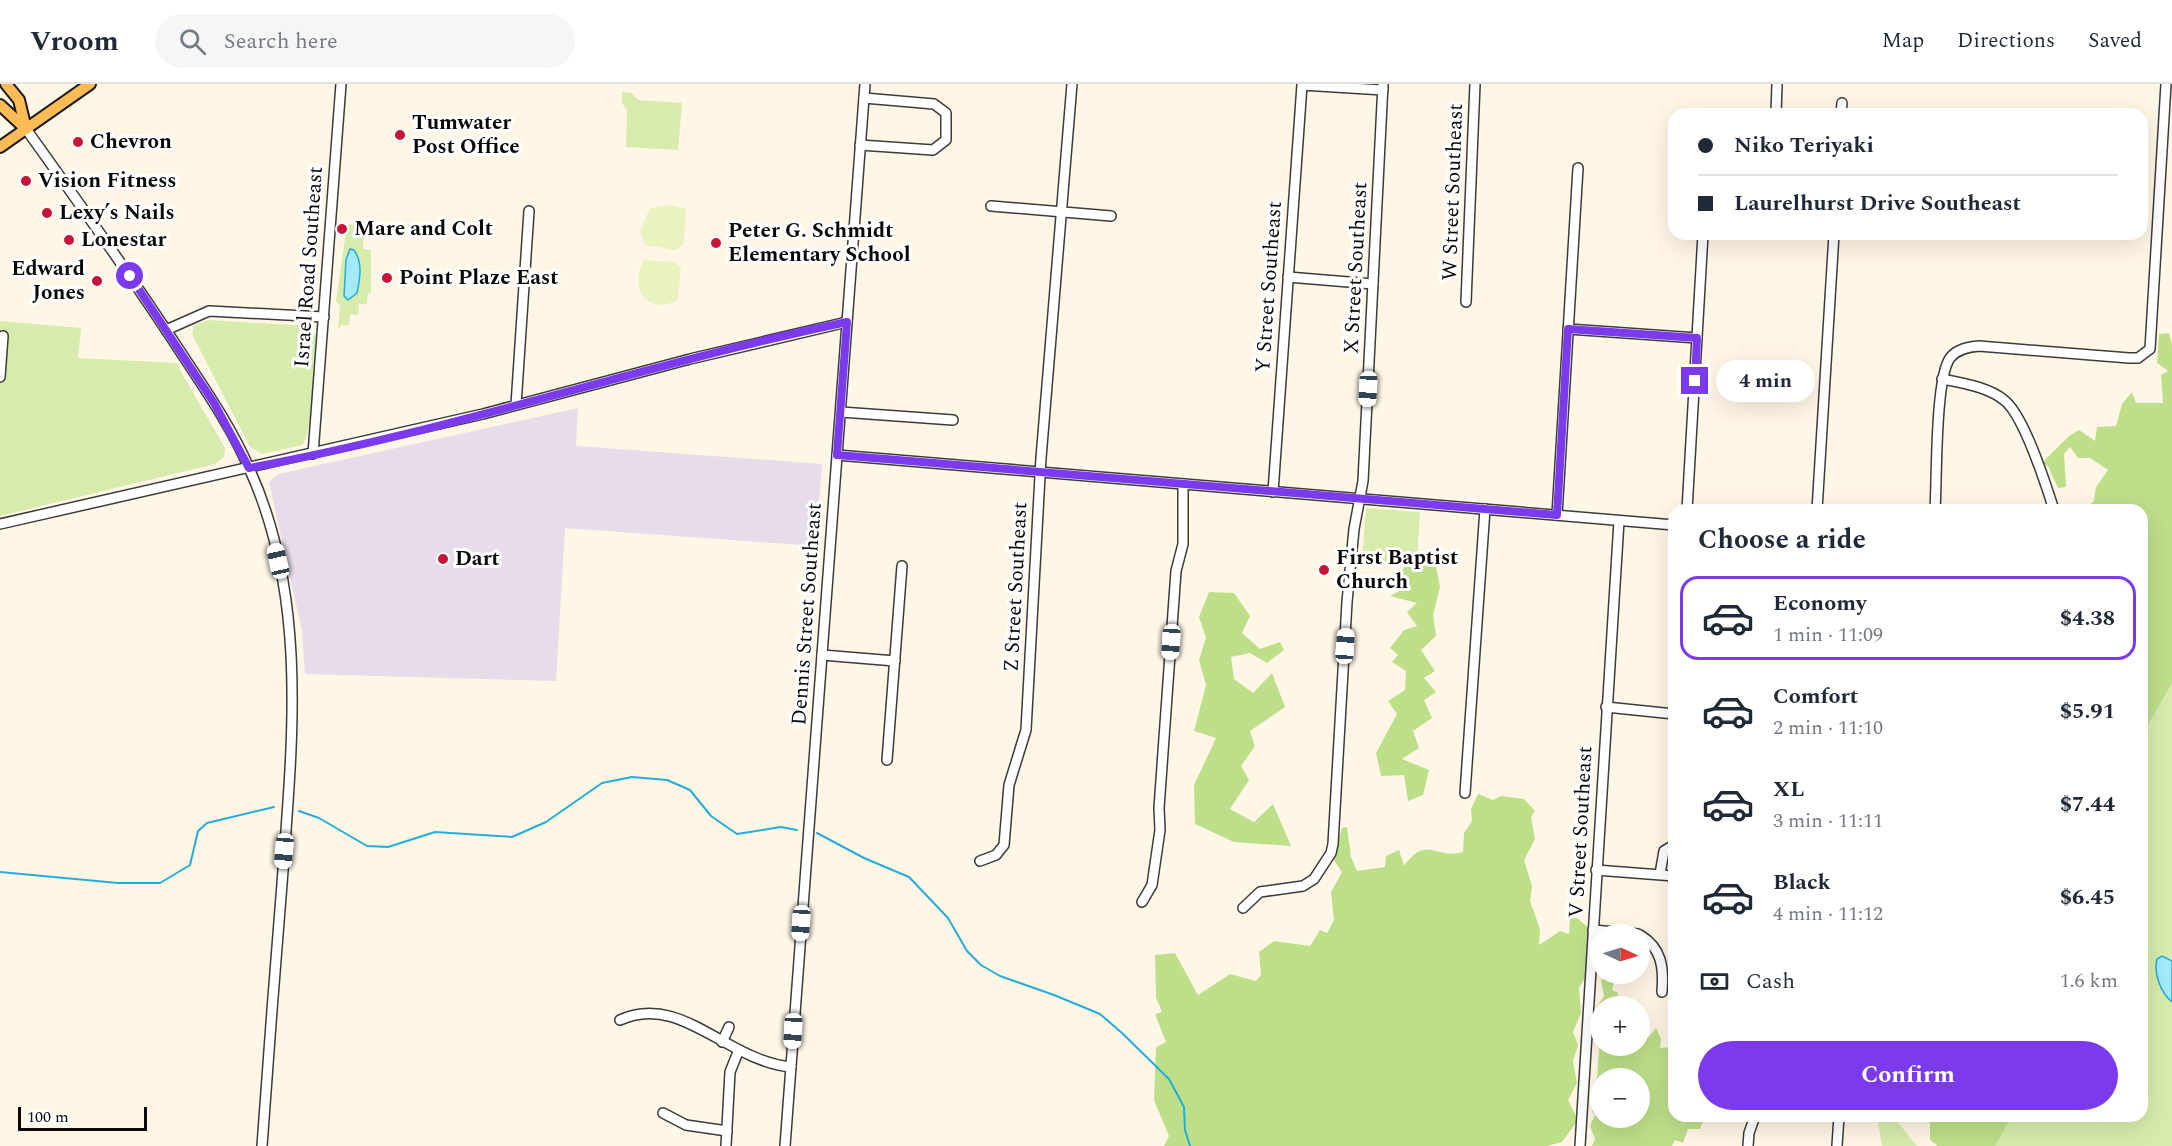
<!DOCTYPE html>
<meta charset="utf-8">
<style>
:root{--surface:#fff;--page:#f6f6f7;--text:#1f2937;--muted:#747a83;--line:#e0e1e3;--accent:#7c3aed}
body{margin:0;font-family:Spectral,serif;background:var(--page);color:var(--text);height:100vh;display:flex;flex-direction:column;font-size:22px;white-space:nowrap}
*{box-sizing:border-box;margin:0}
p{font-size:20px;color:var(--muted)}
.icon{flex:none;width:33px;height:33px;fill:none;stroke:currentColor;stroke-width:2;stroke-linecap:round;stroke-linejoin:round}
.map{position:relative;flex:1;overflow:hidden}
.details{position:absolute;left:1668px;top:420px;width:480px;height:618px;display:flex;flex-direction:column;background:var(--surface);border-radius:18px;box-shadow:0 6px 24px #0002}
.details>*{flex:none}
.top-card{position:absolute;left:1668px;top:24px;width:480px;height:132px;border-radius:18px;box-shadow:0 6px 24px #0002;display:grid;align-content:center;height:132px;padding:0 30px;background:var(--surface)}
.needle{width:39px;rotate:94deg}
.tools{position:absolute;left:1590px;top:840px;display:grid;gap:12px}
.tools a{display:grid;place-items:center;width:60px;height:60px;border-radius:50%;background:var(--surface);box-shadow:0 6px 24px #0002;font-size:30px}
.scale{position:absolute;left:18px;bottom:15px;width:129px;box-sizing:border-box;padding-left:6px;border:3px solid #090909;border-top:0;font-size:16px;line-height:21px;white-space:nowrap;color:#090909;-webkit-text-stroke:4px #fff;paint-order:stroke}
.end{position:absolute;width:27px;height:27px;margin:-14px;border:8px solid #7c3aed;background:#fff;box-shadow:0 0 0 3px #fff}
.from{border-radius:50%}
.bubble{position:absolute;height:42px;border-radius:21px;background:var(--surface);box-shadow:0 6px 24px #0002;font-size:20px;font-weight:700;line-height:42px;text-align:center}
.car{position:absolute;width:18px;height:36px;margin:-18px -9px;border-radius:8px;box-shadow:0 0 4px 2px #0007;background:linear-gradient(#fff 24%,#345 0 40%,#fff 0 76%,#345 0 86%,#fff 0)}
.top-card b{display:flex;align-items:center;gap:21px;height:57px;font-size:22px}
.top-card b+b{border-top:2px solid var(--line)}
.top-card i{width:15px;height:15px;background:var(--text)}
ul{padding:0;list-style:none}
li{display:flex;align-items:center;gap:18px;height:84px;margin:0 12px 9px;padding:0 18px;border:3px solid transparent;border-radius:18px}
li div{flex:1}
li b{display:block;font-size:22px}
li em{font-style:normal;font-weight:700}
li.active{border-color:var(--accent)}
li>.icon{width:54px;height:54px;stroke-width:1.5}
h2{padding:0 30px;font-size:27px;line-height:72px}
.pay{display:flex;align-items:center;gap:15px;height:66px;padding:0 30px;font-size:22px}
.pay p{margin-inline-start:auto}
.cta{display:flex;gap:12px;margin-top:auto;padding:12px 30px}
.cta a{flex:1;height:69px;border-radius:36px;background:var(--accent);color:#fff;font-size:24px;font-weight:700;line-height:69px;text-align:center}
header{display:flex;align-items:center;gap:36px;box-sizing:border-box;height:84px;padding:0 30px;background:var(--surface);border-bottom:2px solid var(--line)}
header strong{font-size:28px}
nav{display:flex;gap:33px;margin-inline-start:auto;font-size:21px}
.search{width:420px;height:54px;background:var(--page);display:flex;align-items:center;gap:15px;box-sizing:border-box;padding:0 21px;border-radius:33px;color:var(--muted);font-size:22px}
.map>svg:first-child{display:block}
.industrial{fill:#e6dcea}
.green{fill:#d7ecac}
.forest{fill:#bddf8a;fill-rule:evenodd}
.pitch{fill:#e9f3bf}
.water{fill:#a4e9fc;stroke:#25adda;stroke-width:1.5}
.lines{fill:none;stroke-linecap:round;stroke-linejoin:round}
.stream{stroke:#25adda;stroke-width:2}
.minor-casing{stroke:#3c3c3c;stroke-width:12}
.major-casing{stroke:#1a1a1a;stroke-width:14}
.minor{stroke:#fff;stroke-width:9}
.major{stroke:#ffbc56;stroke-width:10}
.route{stroke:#7c3aed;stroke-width:8}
.poi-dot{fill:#c51639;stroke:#fff;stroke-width:2}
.labels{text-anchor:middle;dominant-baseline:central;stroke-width:6;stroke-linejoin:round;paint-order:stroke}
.poi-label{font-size:21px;font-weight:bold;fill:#090909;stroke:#fff;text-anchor:start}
.street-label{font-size:21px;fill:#090909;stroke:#fff}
</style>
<header>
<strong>Vroom</strong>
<div class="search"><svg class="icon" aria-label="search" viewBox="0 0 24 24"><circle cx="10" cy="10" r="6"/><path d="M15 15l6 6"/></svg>Search here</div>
<nav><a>Map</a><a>Directions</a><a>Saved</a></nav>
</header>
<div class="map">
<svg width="2172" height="1062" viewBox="0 0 2172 1062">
<rect width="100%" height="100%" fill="#fff6e6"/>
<polygon class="industrial" points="578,324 576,362 822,380 816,462 565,444 556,597 305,590 302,547 269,398 278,390"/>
<g class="green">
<polygon points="622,8 632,9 638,16 682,19 678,66 626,63 627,26 622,19"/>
<polygon points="347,141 357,141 356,152 364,154 363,165 371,166 371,209 368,209 367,220 359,220 358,231 350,230 349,241 341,241 338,246 340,222 336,217"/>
<path d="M209 236 307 242 316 251C315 271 314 349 302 361L262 370 250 363 192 250 194 241Z"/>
<polygon points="0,237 81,244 78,274 176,279 225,364 224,373 215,380 0,432"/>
<polygon points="1366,424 1420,428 1417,480 1362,476"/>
<polygon points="2172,586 2172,1062 1988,1062 2002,1032 2142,1032 2142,637"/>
<polygon points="1877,1032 1893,1032 1917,1062 1882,1062"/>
</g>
<g class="forest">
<polygon points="2169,249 2172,261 2172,599 2142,651 2142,426 2084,426 2094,417 2096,403 2108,386 2090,374 2078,374 2070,363 2064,370 2066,403 2058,404 2048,382 2042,379 2069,352 2079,346 2095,357 2097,343 2116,342 2122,320 2132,308 2136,319 2163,319 2161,291 2168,287 2157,279 2159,250"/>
<polygon points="1409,469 1435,477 1440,503 1433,531 1436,552 1421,566 1435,587 1424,594 1436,608 1424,616 1432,634 1413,647 1419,664 1402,675 1429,686 1423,711 1408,717 1404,691 1381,692 1376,669 1397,630 1388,617 1405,606 1406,587 1392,578 1398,571 1390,564 1404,546 1417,542 1407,528 1417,519 1390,512 1403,505 1400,493"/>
<polygon points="1209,508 1234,509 1250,532 1242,549 1260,565 1280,558 1284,566 1267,579 1250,569 1231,573 1234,595 1253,609 1272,589 1285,623 1250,647 1255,662 1241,682 1249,696 1230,725 1254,738 1273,720 1291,762 1234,758 1195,740 1194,701 1216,654 1194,647 1206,601 1199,576 1206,554 1199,533"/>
<path d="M1478 710 1493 716 1501 712 1524 715 1535 727 1531 733 1535 755 1524 776 1532 802 1530 817 1540 845 1539 861 1560 847 1569 850 1570 834H1577L1591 846 1587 890 1579 904 1581 929 1573 948 1578 961 1573 977 1577 999 1568 1016 1578 1036 1562 1058 1547 1062H1164L1169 1052 1154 1016 1156 963 1166 958 1155 930 1162 928 1156 913 1155 871 1175 869 1198 911 1230 890 1256 897 1261 891 1259 868 1274 857 1310 862 1320 846 1327 849 1334 836 1331 808 1342 788 1333 775 1342 744 1347 743 1351 773 1357 787 1385 783 1386 772 1399 766 1404 782C1427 750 1435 776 1463 768L1464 749 1472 737 1471 725Z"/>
<polygon points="1610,890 1616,890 1612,906 1618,909 1617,913 1607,918 1610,922 1600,922 1600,928 1596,924 1604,912 1601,896"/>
<path d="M1656 944 1661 955 1660 964 1669 963 1670 956 1674 954V1032H1705L1700 1045H1688L1683 1059 1675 1056 1672 1062H1592L1595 1055 1590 1042 1595 1031 1592 1028 1596 1009 1592 1003 1597 994 1600 953V962H1640V947L1648 954ZM1600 994H1640V1034H1600Z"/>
<polygon points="1925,1032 2012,1032 1995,1062 1938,1062 1930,1056 1930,1039"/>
</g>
<g class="pitch">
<polygon points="670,121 686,125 684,159 676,166 645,161 640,147 650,124"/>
<path d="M644 176 674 178 681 184 678 216C648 232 628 205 644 176Z"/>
</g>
<g class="water">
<path d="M350 165 354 166C363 178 360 195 357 209L348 216 344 212 346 176Z"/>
<path d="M2162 872 2172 877V918C2161 909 2153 889 2157 875Z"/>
</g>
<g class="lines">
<g class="stream">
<polyline points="299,727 319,734 367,762 388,763 435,748 512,753 546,738 602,699 632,693 667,696 690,706 711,732 737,750 781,743 797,746"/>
<polyline points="817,749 864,774 909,793 948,834 967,867 981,881 1000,892 1054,911 1100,930 1122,949 1169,995 1184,1023 1185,1046 1190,1062"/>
<polyline points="0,788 118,799 160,799 190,781 198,747 207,739 274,723"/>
</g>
<defs>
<g id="minor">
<polyline points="1776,30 1777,0"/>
<polyline points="1841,30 1842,19"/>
<path d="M26 45C77 116 128 188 176 261 202 301 230 340 249 384 309 515 292 661 282 800 275 887 268 975 262 1062"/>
<polyline points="860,61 933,66 946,56 946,29 934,20 864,14"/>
<polyline points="991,122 1111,132"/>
<polyline points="1288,193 1373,200"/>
<polyline points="1466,218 1475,0"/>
<polyline points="1568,245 1697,254"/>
<polyline points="166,246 209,227 324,233"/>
<polyline points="0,293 3,252"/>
<path d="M1942 295C1962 299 1988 303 2004 316 2024 331 2046 401 2054 426"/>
<polyline points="516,321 529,127"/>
<polyline points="841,328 953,336"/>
<polyline points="313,370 341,0"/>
<polyline points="837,371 1674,441"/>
<polyline points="1273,408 1302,1 1383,6"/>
<polyline points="1687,426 1703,150"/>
<polyline points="1817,426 1834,150"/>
<path d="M1935 426C1937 396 1935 295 1950 274 1957 265 1968 263 1979 262L2129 274H2138L2150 265 2166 0"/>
<polyline points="1557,431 1578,84"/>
<polyline points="0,440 483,330 690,275 847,238"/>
<polyline points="822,571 895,577"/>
<polyline points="1606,623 1674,630"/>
<polyline points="887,676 902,482"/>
<polyline points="1465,709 1485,425"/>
<polyline points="980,777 996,771 1004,761 1009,701 1026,646 1041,374 1072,0"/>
<polyline points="1596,786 1674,792"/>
<polyline points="1660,790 1664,767 1674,761"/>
<polyline points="1142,818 1152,801 1160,746 1159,724 1176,487 1183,460 1183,401"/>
<polyline points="1243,824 1260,808 1303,802 1314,795 1331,769 1333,760 1347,518 1354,445 1363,397 1383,0"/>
<polyline points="1593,846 1638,850"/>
<path d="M1640 851C1662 864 1664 884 1662 908"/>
<path d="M620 936C680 908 727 977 791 983"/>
<polyline points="722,958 729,943"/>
<polyline points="663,1029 686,1041 727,1047"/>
<polyline points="726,1062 730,988 738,968"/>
<polyline points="785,1062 865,0"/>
<polyline points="1580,1062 1619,437"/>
<polyline points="1748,1062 1749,1049 1755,1032"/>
<polyline points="1837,1062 1839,1032"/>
</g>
<g id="major">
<polyline points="6,0 19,16 26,45"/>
<polyline points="0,21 26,45"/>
<polyline points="0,63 90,0"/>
</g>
</defs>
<use href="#minor" class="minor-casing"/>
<use href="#major" class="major-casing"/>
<use href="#minor" class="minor"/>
<use href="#major" class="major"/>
</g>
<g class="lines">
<path class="route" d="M130 192 214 319 249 384C451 347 646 280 847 238L837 371 1557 431 1568 245 1697 254 1695 297"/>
</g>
<g class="poi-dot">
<circle cx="400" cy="51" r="6"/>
<circle cx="78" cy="58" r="6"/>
<circle cx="26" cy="97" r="6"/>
<circle cx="47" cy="129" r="6"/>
<circle cx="342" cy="145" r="6"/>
<circle cx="69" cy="156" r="6"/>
<circle cx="716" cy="159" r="6"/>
<circle cx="387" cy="194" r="6"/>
<circle cx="97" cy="197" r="6"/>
<circle cx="443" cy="475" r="6"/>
<circle cx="1324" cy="486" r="6"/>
</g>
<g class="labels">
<g class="poi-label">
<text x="412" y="39">Tumwater<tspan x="412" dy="24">Post Office</tspan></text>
<text x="90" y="58">Chevron</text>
<text x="38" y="97">Vision Fitness</text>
<text x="59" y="129">Lexy’s Nails</text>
<text x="354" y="145">Mare and Colt</text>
<text x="728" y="147">Peter G. Schmidt<tspan x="728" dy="24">Elementary School</tspan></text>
<text x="81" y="156">Lonestar</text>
<text x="85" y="185" text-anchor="end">Edward<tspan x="85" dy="24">Jones</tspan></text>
<text x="399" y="194">Point Plaze East</text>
<text x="1336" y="474">First Baptist<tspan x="1336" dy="24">Church</tspan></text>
<text x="455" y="475">Dart</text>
</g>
<g class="street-label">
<text transform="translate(1453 108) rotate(-88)">W Street Southeast</text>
<text transform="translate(309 183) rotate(-86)">Israel Road Southeast</text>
<text transform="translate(1356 184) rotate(-87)">X Street Southeast</text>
<text transform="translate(1269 203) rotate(-86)">Y Street Southeast</text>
<text transform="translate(1016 503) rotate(-87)">Z Street Southeast</text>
<text transform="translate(807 530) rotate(-86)">Dennis Street Southeast</text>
<text transform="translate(1581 748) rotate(-87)">V Street Southeast</text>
</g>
</g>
</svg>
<div class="tools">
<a><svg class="needle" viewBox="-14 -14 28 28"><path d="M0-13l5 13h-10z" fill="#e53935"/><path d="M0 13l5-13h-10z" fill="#747a83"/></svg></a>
<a>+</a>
<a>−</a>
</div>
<div class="scale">100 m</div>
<i class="end from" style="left:130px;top:192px"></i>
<i class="end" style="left:1695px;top:297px"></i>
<div class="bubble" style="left:1716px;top:276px;width:99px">4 min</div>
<i class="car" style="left:1368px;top:305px;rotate:183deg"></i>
<i class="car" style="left:278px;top:477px;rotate:347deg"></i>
<i class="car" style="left:1171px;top:558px;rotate:184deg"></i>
<i class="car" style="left:1345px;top:562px;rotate:4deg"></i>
<i class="car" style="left:284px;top:767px;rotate:185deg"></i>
<i class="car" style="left:801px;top:839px;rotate:184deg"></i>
<i class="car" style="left:793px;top:947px;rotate:183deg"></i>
<div class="top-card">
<b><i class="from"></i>Niko Teriyaki</b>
<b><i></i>Laurelhurst Drive Southeast</b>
</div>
<section class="details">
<h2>Choose a ride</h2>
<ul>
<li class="active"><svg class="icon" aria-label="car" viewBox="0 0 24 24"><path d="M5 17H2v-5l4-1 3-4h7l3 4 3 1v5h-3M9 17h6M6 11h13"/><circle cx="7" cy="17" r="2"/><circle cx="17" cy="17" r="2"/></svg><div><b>Economy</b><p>1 min · 11:09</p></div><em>$4.38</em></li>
<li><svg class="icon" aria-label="car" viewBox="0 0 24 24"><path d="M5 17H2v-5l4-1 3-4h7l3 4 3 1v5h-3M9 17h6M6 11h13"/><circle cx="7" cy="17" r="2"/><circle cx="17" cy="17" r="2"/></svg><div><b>Comfort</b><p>2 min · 11:10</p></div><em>$5.91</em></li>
<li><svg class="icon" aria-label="car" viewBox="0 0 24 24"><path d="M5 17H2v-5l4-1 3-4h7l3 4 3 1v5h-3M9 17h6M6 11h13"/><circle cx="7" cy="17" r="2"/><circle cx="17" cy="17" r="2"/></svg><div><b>XL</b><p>3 min · 11:11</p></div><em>$7.44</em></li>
<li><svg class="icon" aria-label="car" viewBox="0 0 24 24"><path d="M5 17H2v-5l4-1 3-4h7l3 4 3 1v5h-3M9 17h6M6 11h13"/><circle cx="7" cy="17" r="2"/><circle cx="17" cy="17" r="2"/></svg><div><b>Black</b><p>4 min · 11:12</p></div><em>$6.45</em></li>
</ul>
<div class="pay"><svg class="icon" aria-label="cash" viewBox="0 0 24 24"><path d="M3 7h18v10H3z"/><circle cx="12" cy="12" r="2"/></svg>Cash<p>1.6 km</p></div>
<div class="cta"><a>Confirm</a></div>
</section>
</div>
